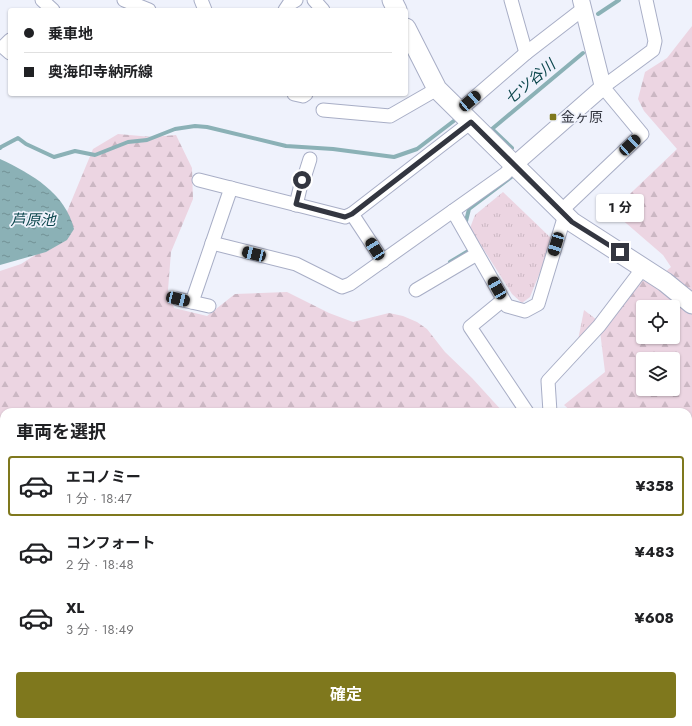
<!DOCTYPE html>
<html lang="ja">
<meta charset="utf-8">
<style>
:root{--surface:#fff;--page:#f6f6f6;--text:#202124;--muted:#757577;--line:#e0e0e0;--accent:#7f781d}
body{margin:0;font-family:Jost,"Noto Sans JP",sans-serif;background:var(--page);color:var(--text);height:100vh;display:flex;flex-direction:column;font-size:15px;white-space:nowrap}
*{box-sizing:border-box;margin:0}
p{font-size:13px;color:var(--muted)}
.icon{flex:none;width:22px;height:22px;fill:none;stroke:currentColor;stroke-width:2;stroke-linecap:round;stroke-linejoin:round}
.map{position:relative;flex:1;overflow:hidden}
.panel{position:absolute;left:0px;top:408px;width:692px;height:318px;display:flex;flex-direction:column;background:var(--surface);border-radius:12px 12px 0 0;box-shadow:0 1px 3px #0004}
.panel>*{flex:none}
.guide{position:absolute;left:8px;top:8px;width:400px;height:88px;border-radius:4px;box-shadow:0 1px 3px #0004;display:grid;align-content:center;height:88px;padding:0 16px;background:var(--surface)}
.controls{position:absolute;left:636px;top:300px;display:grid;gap:8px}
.controls a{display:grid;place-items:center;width:44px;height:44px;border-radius:4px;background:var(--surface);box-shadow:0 1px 3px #0004;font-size:20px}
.end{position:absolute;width:18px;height:18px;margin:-9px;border:5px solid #333640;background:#fff;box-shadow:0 0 0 2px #fff}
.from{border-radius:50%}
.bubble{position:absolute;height:28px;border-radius:4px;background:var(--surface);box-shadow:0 1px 3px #0004;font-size:13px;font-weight:700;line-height:28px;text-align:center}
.car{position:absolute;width:12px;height:24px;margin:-12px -6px;border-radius:5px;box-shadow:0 0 3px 1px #0007;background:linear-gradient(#222 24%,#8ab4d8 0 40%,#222 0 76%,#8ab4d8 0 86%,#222 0)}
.guide b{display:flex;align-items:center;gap:14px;height:38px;font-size:15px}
.guide b+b{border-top:1px solid var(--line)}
.guide i{width:10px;height:10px;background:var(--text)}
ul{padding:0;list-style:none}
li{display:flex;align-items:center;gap:12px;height:60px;margin:0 8px 6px;padding:0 8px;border:2px solid transparent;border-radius:4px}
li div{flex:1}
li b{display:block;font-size:15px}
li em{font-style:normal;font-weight:700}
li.active{border-color:var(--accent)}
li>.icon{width:36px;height:36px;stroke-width:1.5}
h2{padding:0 16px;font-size:18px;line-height:48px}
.action{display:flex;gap:8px;margin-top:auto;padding:8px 16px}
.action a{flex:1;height:46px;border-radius:4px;background:var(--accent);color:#fff;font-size:16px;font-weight:700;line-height:46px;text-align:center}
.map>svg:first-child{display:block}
.forest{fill:url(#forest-firs);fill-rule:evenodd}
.park{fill:url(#park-tufts)}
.water{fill:url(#water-ripples)}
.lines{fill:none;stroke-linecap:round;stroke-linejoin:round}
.stream{stroke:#8bb1b6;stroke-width:4}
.minor-casing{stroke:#a8aec6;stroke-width:15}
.tertiary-casing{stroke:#a8aec6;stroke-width:18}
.secondary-casing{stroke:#a8aec6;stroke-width:21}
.minor{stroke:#fff;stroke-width:13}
.tertiary{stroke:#fff;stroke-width:16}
.secondary{stroke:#fff;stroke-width:19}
.route{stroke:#333640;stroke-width:5}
.poi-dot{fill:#7f781d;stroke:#eff2fc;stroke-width:1.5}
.labels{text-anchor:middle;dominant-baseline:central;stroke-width:3.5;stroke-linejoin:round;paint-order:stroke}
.poi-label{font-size:14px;fill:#333640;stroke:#eff2fc;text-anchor:start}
.water-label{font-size:15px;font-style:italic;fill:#0b464c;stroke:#eff2fc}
</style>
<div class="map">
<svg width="692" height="726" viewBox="0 0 692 726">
<defs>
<pattern id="forest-firs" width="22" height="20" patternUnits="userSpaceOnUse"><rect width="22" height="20" fill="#ecd5e2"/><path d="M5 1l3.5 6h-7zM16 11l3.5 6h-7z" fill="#cbb7c3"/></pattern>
<pattern id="park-tufts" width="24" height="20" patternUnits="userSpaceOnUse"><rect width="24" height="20" fill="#ecd5e2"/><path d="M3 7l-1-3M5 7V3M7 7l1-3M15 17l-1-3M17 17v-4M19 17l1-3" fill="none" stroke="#cbb7c3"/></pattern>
<pattern id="water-ripples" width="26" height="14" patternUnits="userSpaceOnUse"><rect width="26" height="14" fill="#8bb1b6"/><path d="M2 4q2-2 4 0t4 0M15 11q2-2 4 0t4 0" fill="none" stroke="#729195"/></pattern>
</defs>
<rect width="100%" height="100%" fill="#eff2fc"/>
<g class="forest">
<path d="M692 26V551L688 537V412H572L564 405 605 372 600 331 638 282 645 280 651 284 671 267 663 255 612 211 677 149 644 111 638 99 645 72 667 58ZM643 307H673V337H643ZM643 359H673V389H643Z"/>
<polygon points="118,134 152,137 176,135 192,168 193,199 171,252 168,290 174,308 207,316 235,294 287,292 329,313 353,322 389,313 403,316 417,322 427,329 445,352 472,378 503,412 4,412 4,722 593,722 596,726 0,726 0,271 21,264 54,243 93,149"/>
<polygon points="692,562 692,712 688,713 688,564"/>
</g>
<g class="park">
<polygon points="503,192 553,240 530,297 522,303 512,294 470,228 475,215"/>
<polygon points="584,310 597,320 577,345"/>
</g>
<path class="water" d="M0 159C32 174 65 193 74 229L67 240 46 252 0 265Z"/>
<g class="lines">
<g class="stream">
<polyline points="598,14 619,0"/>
<polyline points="0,148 1,147 18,138 26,144 54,157 75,151 95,155 128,142 147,140 175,129 195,126 207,127 286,146 333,149 394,157 417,149 455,120"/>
<polyline points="512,148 492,129 583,53"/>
<polyline points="465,225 469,209 514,175"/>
<polyline points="450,262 470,250"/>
</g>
<defs>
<g id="minor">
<polyline points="42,0 53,10"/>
<polyline points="124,0 149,10"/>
<polyline points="201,0 205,10"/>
<polyline points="314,0 323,10"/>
<polyline points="511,0 526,53"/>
<polyline points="285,10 289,4 296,0"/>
<polyline points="10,40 3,47 10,53"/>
<polyline points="294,94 303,96 306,94"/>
<polyline points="323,110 390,116 437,89"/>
<polyline points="459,111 526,53 583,9"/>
<polyline points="199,180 345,217 352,214 471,122"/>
<polyline points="296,205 302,180 304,178 310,159"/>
<polyline points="453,211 507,306 525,311 538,304 565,215"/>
<polyline points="561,211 642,134 603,87 653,50 655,41 646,0"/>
<polyline points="352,214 383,261"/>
<polyline points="212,243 296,264 342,287 350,284 505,174 514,165"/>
<polyline points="416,290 477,254"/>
<polyline points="178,299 209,306"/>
<polyline points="503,300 470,327 527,412"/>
<polyline points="192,302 231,188"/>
<polyline points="550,412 548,381 599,326 643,268"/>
<polyline points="628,722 630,726"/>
<polyline points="654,722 655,726"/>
</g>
<polyline id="tertiary" points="514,165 603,87 581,0"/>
<g id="secondary">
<polyline points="392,0 397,10"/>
<polyline points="406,28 437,89 565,215 572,222 665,282 692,304"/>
</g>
</defs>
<use href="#minor" class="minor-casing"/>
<use href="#tertiary" class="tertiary-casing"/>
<use href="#secondary" class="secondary-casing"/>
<use href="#minor" class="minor"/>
<use href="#tertiary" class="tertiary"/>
<use href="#secondary" class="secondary"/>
</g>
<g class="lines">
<polyline class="route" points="302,180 296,204 345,217 352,214 471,122 572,222 620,252"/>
</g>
<rect class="poi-dot" x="549" y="113" width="8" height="8" rx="2"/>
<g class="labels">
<g class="poi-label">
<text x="561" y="117">金ヶ原</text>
</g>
<g class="water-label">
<text transform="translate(530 82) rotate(-40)">七ツ谷川</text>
<text x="33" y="220">芦原池</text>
</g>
</g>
</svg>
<div class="controls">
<a><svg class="icon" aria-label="locate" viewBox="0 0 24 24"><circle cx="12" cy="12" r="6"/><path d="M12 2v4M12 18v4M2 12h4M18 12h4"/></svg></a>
<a><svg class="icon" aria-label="layers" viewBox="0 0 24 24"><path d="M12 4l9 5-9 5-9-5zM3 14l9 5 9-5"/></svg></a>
</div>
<i class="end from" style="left:302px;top:180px"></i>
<i class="end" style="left:620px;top:252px"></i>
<div class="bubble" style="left:596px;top:194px;width:48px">1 分</div>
<i class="car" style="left:470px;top:101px;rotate:49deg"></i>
<i class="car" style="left:630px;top:145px;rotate:47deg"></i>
<i class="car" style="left:556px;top:244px;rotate:197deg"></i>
<i class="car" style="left:375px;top:249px;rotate:327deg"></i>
<i class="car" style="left:254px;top:254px;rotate:284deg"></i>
<i class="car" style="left:497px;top:288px;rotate:330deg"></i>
<i class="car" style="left:178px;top:299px;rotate:103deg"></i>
<div class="guide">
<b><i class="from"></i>乗車地</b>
<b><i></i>奥海印寺納所線</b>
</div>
<section class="panel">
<h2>車両を選択</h2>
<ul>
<li class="active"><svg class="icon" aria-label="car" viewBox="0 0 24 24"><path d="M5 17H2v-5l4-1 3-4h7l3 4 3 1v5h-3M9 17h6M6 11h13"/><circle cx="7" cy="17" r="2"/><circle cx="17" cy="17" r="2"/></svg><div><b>エコノミー</b><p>1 分 · 18:47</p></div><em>¥358</em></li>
<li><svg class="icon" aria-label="car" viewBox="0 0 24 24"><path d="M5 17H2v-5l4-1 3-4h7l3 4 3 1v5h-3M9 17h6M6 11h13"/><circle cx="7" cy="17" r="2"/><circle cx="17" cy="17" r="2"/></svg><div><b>コンフォート</b><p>2 分 · 18:48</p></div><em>¥483</em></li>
<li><svg class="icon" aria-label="car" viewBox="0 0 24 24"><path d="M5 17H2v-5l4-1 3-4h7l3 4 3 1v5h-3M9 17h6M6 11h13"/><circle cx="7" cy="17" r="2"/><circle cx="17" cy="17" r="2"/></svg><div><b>XL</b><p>3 分 · 18:49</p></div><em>¥608</em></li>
</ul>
<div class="action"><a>確定</a></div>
</section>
</div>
